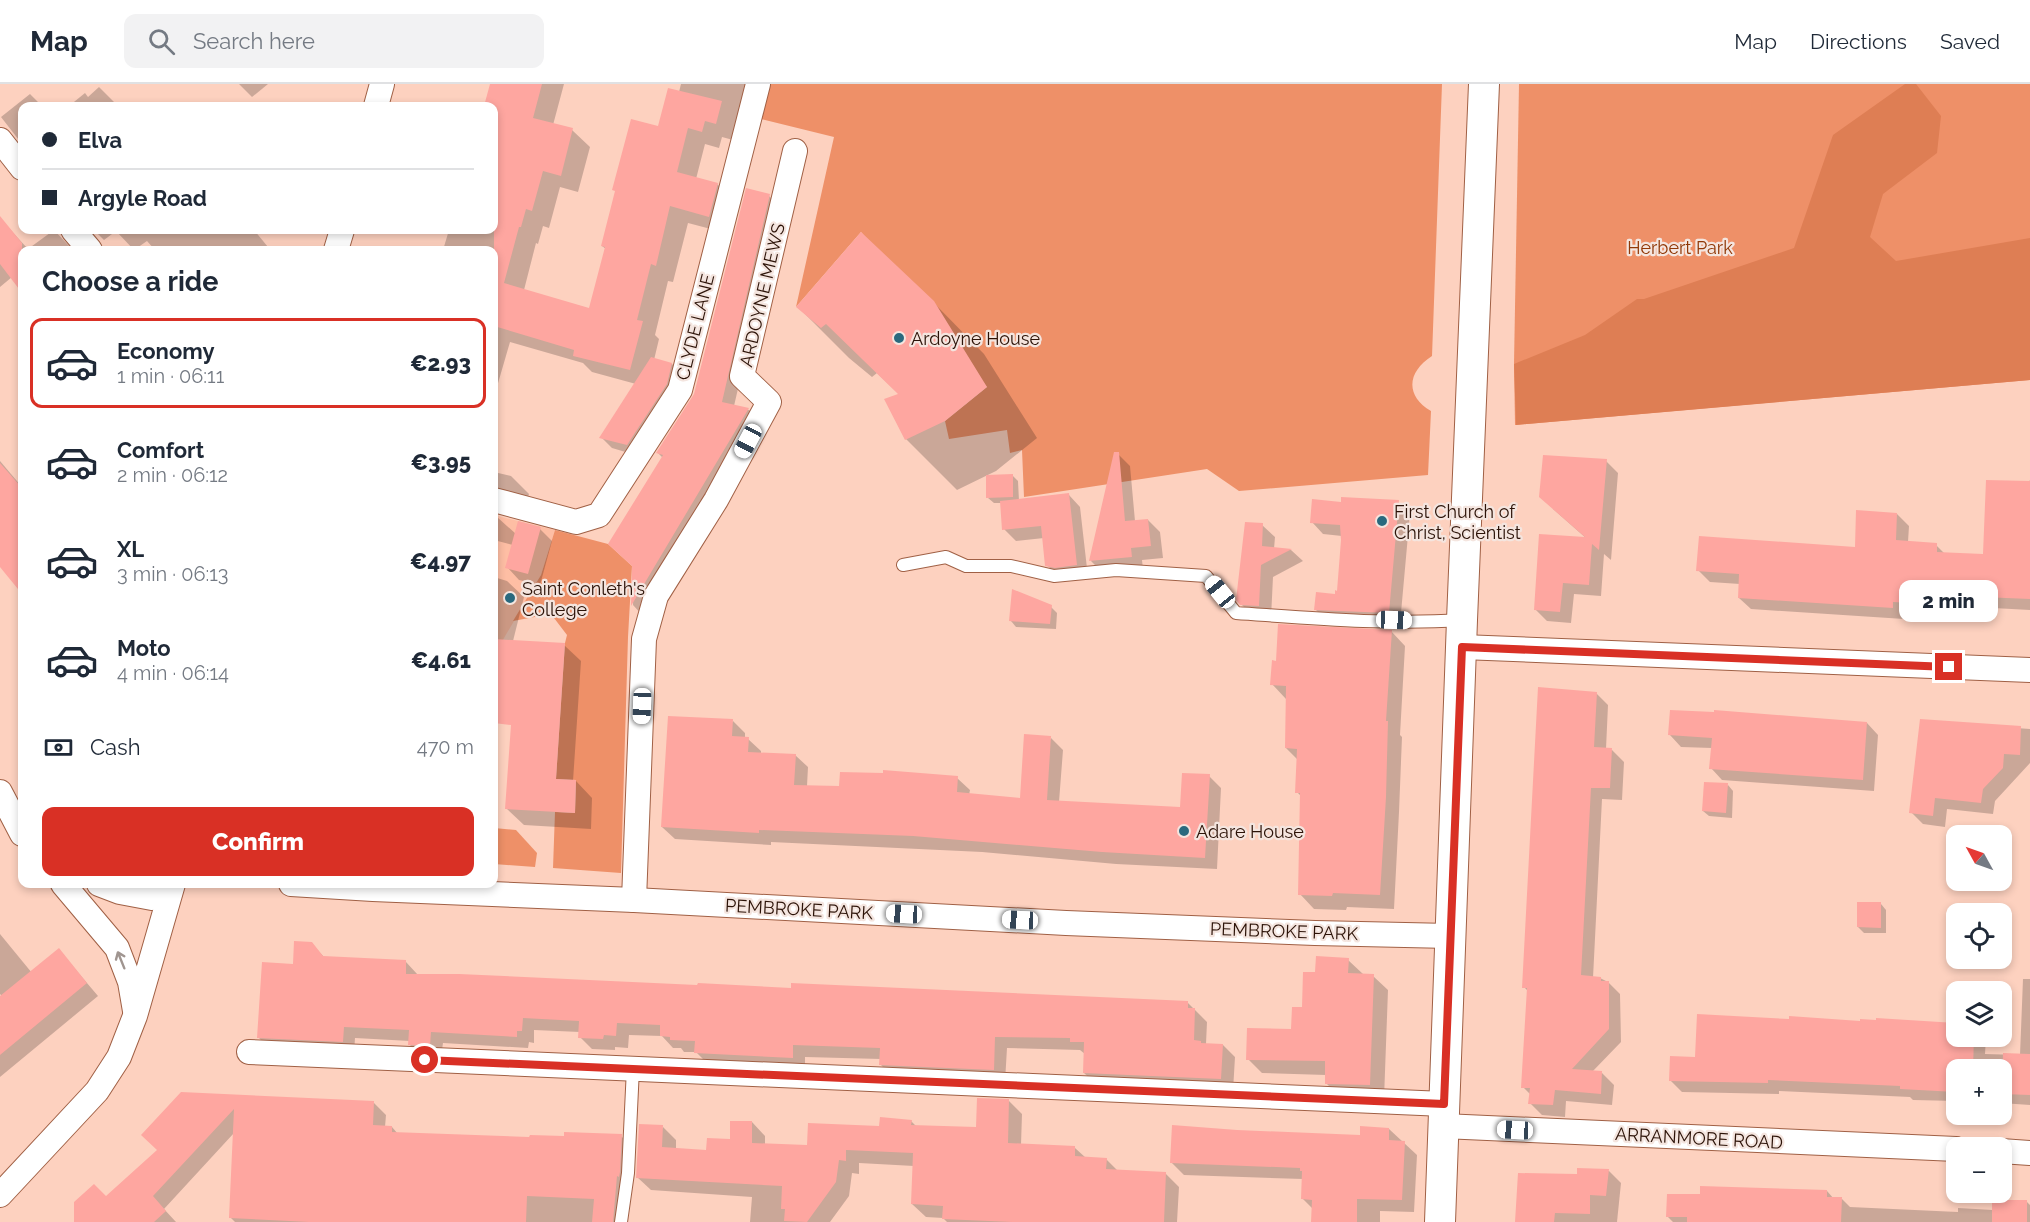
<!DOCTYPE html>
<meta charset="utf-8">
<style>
:root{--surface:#fff;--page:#f2f2f3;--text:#1f2937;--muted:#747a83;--line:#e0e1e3;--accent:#d93025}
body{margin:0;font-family:Raleway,sans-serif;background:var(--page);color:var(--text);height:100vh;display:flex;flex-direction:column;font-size:22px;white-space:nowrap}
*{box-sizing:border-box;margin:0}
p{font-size:20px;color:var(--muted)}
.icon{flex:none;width:33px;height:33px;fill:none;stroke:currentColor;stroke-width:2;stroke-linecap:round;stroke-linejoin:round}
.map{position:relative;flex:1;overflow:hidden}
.drawer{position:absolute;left:18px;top:162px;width:480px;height:642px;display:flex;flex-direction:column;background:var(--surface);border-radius:12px;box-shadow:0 3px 9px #0003}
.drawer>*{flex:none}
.hud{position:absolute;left:18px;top:18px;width:480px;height:132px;border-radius:12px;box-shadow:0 3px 9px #0003;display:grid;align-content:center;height:132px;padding:0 24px;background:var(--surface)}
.needle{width:39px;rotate:310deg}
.controls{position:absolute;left:1946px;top:741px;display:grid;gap:12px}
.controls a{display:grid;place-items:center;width:66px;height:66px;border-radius:12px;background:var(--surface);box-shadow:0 3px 9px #0003;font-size:30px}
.end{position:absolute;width:27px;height:27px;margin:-14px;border:8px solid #d93025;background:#fff;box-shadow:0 0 0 3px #fff}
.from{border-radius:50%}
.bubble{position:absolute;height:42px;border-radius:12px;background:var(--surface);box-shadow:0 3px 9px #0003;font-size:20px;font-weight:800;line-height:42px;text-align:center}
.car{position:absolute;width:18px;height:36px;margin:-18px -9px;border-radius:8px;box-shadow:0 0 4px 2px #0007;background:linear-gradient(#fff 24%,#345 0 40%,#fff 0 76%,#345 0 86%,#fff 0)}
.hud b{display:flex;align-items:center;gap:21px;height:57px;font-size:22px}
.hud b+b{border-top:2px solid var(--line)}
.hud i{width:15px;height:15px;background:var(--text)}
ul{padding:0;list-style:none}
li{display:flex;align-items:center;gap:18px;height:90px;margin:0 12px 9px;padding:0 12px;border:3px solid transparent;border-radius:12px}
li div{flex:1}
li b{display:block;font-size:22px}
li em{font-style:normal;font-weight:800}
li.on{border-color:var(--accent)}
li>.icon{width:54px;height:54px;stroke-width:1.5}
h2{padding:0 24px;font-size:27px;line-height:72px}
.pay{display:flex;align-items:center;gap:15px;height:66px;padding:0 24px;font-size:22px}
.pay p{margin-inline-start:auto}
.button{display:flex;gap:12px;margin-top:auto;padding:12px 24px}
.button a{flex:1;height:69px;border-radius:12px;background:var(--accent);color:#fff;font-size:24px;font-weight:800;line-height:69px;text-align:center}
header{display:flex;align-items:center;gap:36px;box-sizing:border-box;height:84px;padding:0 30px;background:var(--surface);border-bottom:2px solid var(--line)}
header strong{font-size:28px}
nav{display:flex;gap:33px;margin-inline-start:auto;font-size:21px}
.search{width:420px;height:54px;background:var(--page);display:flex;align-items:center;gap:15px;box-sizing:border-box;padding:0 21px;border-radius:12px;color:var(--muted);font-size:22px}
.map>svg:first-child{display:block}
.built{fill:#febea4}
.green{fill:#ee9068}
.forest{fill:#de7e54}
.shadow{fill:#0003}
.building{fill:#fea6a0}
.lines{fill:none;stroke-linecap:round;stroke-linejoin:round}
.service-casing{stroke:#a06045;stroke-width:14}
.minor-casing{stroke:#a06045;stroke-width:26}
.tertiary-casing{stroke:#a06045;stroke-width:32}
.service{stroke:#fff;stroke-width:12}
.minor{stroke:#fff;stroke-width:24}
.tertiary{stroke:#fff;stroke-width:30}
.oneway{stroke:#a09590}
.route{stroke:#d93025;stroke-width:8}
.poi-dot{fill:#2a697e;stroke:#f4e5df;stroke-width:2}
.labels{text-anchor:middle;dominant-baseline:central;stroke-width:4.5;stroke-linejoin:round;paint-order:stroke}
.park-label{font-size:18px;fill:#903807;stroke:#f4e5df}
.street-label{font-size:18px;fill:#2c1308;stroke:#f4e5df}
.poi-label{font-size:18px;fill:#2c1308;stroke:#f4e5df;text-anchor:start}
</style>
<header>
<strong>Map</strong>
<div class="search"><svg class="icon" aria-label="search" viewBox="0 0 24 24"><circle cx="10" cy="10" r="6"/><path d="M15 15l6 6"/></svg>Search here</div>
<nav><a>Map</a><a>Directions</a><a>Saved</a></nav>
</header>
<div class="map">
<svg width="2030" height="1138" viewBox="0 0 2030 1138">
<rect width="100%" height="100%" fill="#fdd1bf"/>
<polygon class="built" points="494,431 555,446 541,491 494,571"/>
<g class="green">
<path d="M770 0H1442L1432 272C1407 288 1405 312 1431 327L1428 391 1239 407 1207 385 1024 413 1022 366 1010 369 1007 346 949 355 945 337 987 303 861 148 796 223 834 53 761 35Z"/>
<polygon points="1519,0 2030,0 2030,296 1515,341 1514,280"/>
<polygon points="555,446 608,460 632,482 628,553 621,789 553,784 555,728 575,729 576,696 556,695 565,559 567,551 551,530 513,537 541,491"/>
<polygon points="494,744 516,746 537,769 535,783 494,780"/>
</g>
<polygon class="forest" points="1905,0 1916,0 1941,32 1937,69 1883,110 1870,153 1896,177 2030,154 2030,296 1516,341 1514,280 1585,251 1637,215 1644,215 1794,164 1833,51"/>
<g class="shadow">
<polygon points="239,0 268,0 252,13"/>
<polygon points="491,0 564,0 553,41 572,46 590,63 578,108 560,103 549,144 543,142 538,160 536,159 524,206 590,225 606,165 602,162 659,44 679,8 681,0 765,0 733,56 722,53 719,64 705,60 696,95 717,100 735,117 726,149 688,139 673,198 668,197 655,251 659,255 654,276 672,280 683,291 639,372 612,364 601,353 636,300 592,288 583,279 510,258 494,313 494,166 443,166 449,146 494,146 494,22 485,22"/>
<polygon points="99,3 118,22 69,22 85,9 88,13"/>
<polygon points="30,10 42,22 22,22 22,60 1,33"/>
<polygon points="769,112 780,123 734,322 749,326 759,337 643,532 633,521 634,482 663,374 658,369 695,310"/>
<polygon points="0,137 6,141 28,165 54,146 73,166 22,166 22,206 12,193 0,203"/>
<polygon points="94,146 254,146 268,163 267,166 155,166 147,157 134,166 116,147 104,156"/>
<polygon points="933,218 984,270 1037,354 996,387 957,406 906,355 900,311 877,289 872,293 849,274 798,223"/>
<polygon points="1118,370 1130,382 1135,437 1148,436 1160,448 1163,474 1142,476 1143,485 1103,489 1091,477"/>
<polygon points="0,377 22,403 22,508 0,481"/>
<polygon points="1606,377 1618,389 1611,476 1604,470 1601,512 1574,510 1571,539 1547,537 1535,525 1587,455 1553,425"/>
<polygon points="494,388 511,392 529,410 525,422 501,424 497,433 516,450 540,445 552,457 540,501 519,496 507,483 513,461 494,456"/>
<polygon points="1012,391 1018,397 1019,417 1069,411 1080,423 1088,493 1059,493 1047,481 1044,454 1016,457 1004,445 1002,419 994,419 988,414"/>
<polygon points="2030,396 2030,526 1993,524 1993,527 1976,526 1975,533 1905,529 1904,535 1751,525 1739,514 1740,500 1710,498 1698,486 1857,464 1897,430 1909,442 1908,458 1936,461 1945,470 1984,472"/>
<polygon points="1398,418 1410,429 1400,540 1327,537 1316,526 1337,512 1339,508 1342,452 1323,450 1312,438 1343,419"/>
<polygon points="1262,441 1275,453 1274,465 1291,466 1303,477 1273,493 1271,534 1254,533 1241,520"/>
<polygon points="494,493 507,497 524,513 513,557 564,561 581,577 573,697 576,697 592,714 591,745 524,741 507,725 515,595 494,590"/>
<polygon points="1051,523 1057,529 1056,545 1016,543 1011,537"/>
<polygon points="1391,547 1405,562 1400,651 1402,653 1399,728 1394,825 1347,823 1346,826 1314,825 1300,810 1302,713 1297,708 1298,676 1286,664 1286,615 1272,600"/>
<polygon points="1596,609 1608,621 1606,665 1612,666 1624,678 1622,716 1602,715 1593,894 1600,894 1608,898 1620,910 1621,958 1592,988 1602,989 1614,1001 1612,1021 1566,1017 1565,1033 1542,1031 1530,1019 1531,1011 1523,1003 1529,908 1524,903"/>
<polygon points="733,637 745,649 745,655 748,655 761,667 761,670 795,671 808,683 807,702 840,703 957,694 970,706 969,711 1021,716 1051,654 1063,666 1059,718 1182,725 1209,692 1221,704 1217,785 1116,780 982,768 771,758 771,761 675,755 662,743"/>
<polygon points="1921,637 2030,645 2030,679 1995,717 1993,730 1947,725 1945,743 1923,740 1911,728"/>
<polygon points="1867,639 1878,651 1874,707 1722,696 1711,684 1712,664 1681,663 1670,651"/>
<polygon points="1728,701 1733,707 1732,734 1709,732 1703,727"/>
<polygon points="1881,820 1886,826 1886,849 1864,849 1858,843"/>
<polygon points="0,850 32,889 59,866 98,912 0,993 0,915 3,913 0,910"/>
<polygon points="311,859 325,874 406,878 418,891 699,903 1187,918 1207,938 1206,960 1223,961 1235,973 1233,1007 1097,1001 1084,989 1085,970 1080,966 1007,964 1005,998 893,993 881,981 881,975 805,973 805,986 708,980 696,968 684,968 681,964 673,964 662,952 629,951 628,964 615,963 615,966 592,965 580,953 580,948 534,946 534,959 529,958 528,964 443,959 441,973 421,972 409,960 410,957 355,954 354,969 271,966 259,954 294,881"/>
<polygon points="1348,876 1363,890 1373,892 1388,906 1384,1015 1341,1014 1326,999 1326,991 1262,989 1248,975 1292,947 1303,925"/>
<polygon points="2023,895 2030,895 2030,1021 2001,1019 2001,986 1956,986 1956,1017 1913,1016 1910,1013 1779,1007 1779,1010 1682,1008 1670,996 1696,974 1861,939 1956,941 1956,952 1986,953 1985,970 2020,971"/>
<polygon points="182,1010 374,1019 386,1031 385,1043 392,1043 398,1050 531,1055 621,1052 633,1064 625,1138 235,1138 231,1134 234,1049 164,1125 176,1138 75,1138 106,1114 159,1067"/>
<polygon points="1009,1017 1022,1030 1021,1061 1075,1064 1086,1074 1106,1075 1118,1087 1165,1089 1179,1103 1177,1138 947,1138 943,1134 926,1133 912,1120 914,1082 859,1079 859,1090 852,1089 849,1112 830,1138 750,1138 752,1113 651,1106 637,1093 663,1043 676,1056 676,1066 708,1068 731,1056 752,1038 765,1052 765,1061 808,1063 911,1037 917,1043 978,1045"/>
<polygon points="1389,1045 1417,1071 1414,1128 1380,1127 1380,1138 1312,1138 1313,1125 1302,1114 1303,1095 1184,1091 1171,1078 1362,1053"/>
<polygon points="1609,1087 1621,1099 1617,1138 1517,1138 1578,1091"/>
<polygon points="1827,1107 1834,1115 1842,1115 1850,1123 1958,1128 1958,1124 1993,1126 2027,1118 2030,1121 2030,1138 1673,1138 1667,1132"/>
</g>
<g class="building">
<polygon points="490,0 542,0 533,34 573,44 561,92 543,87 532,127 526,125 521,143 519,143 504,199 589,224 605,163 601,162 615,107 612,106 631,35 658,42 668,4 722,17 716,40 705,37 702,48 688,44 677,88 718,99 709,133 670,122 656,182 651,180 637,236 643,237 630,286 573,272 574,266 494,242 494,22 484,22"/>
<polygon points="746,104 770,110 722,318 749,324 631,522 632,482 608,460 663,371 656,369 694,310"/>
<polygon points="0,132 22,159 22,209 0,180"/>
<polygon points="861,148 934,217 987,303 945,337 905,356 884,315 898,310 826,240 821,244 796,223"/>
<polygon points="651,273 672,279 667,300 627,361 599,354"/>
<polygon points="1114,368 1119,368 1125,437 1148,435 1151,462 1131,464 1132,473 1089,477"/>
<polygon points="1543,371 1607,375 1599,466 1592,460 1589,501 1563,499 1560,528 1534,526 1539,450 1585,453 1539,413"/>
<polygon points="0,379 22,404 22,510 0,483"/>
<polygon points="1013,390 1013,413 986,414 986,391"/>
<polygon points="1986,396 2030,397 2030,515 1982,513 1982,516 1964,515 1964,522 1893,518 1893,524 1738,514 1739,490 1696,487 1699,452 1855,463 1856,426 1897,429 1896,456 1937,459 1937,468 1983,470"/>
<polygon points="1069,409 1077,481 1055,484 1045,482 1041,442 1002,446 1000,417"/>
<polygon points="1341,413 1399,416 1389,529 1314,526 1316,508 1335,510 1335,506 1337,507 1341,456 1340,441 1310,439 1312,415 1341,418"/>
<polygon points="518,437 541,443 528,490 505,484"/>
<polygon points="1245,438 1263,439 1262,462 1292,465 1261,481 1259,522 1240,521 1236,516"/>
<polygon points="1012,505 1052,521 1050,540 1009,537"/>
<polygon points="1278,540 1392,546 1386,637 1388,637 1386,713 1380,811 1333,809 1332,812 1298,811 1300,709 1295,709 1297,665 1285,664 1286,602 1270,601 1272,576 1276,577"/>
<polygon points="494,555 565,559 556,695 576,696 575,729 505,725 511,641 494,639"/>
<polygon points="1538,603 1597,608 1594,663 1612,664 1610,704 1591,704 1581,891 1601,893 1601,897 1609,897 1609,945 1572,985 1602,987 1601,1010 1555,1006 1553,1021 1528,1020 1530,1004 1521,1004 1527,904 1522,904"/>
<polygon points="1670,626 1714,628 1714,626 1867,638 1863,696 1709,685 1712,654 1668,651"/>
<polygon points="668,632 733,635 732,652 749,653 748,668 796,670 794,701 839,702 840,688 883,689 883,686 958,692 957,708 1020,714 1024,650 1051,652 1047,716 1180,723 1182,689 1210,690 1205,774 1102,768 913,752 759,746 759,749 661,743"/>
<polygon points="1920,635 2021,642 2020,671 2004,670 2003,684 1983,705 1981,719 1935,714 1933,732 1909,729"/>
<polygon points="1704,698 1728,699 1726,729 1702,727"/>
<polygon points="1857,818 1881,818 1881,844 1857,843"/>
<polygon points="294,857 312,858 323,872 406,876 406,890 459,890 697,901 698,899 791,904 791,899 1188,917 1188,924 1195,924 1194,956 1201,957 1201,959 1223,960 1221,995 1083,989 1084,958 1070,958 1070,954 995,953 994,986 879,981 880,964 793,961 793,974 694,969 695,957 670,956 670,953 660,952 660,941 617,939 616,952 604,951 603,955 578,954 579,937 523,934 522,947 517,947 517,953 431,948 430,962 408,961 409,946 344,943 343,958 257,954 262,878 293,880"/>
<polygon points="59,864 87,899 0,971 0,912"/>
<polygon points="1316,872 1349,874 1348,889 1374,890 1370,1001 1325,1000 1325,977 1246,976 1247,944 1291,945 1292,923 1302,923 1303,888 1315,888"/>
<polygon points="1697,930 1789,935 1789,932 1860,937 1860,935 1876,936 1876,934 1956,939 1956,952 1974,952 1973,986 1956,986 1956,1008 1900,1005 1900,1002 1768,996 1768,999 1669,997 1670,972 1695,973"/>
<polygon points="2003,969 2030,970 2030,1011 2002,1010"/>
<polygon points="181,1008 374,1017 373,1041 392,1042 392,1048 529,1053 530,1051 564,1052 564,1048 622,1050 620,1088 619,1093 617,1092 613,1138 592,1138 594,1115 527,1112 526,1138 309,1138 229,1134 234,1025 153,1112 166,1127 154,1138 74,1138 74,1118 94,1100 106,1112 157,1066 141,1051"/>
<polygon points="977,1014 1009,1015 1008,1059 1075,1062 1075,1072 1107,1074 1106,1085 1166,1088 1164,1138 1012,1138 942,1135 943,1122 911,1120 913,1069 846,1066 846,1077 839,1076 836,1098 807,1138 784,1137 785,1125 781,1125 782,1102 636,1094 639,1040 663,1041 662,1063 706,1066 707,1054 730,1055 730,1037 752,1037 752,1059 807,1061 808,1039 879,1042 880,1033 912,1036 911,1041 976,1043"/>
<polygon points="1172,1041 1237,1046 1360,1051 1360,1042 1389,1044 1389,1056 1405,1057 1402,1116 1357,1115 1357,1138 1311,1138 1312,1116 1301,1115 1302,1087 1300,1087 1300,1084 1170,1079"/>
<polygon points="1577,1084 1609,1085 1606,1112 1590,1111 1590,1130 1555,1129 1554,1138 1515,1138 1518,1089 1577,1090"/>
<polygon points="1700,1102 1827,1106 1827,1113 1842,1113 1841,1138 1687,1138 1687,1133 1666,1133 1667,1110 1700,1110"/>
<rect x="1992" y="1116" width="35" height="22"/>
</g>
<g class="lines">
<defs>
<g id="service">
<path d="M903 481 946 473 966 482H1011L1054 492 1116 486 1206 492 1236 529C1310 534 1386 541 1461 536"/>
<polyline points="621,1138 628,1089 633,984"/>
</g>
<g id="minor">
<polyline points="376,22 382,0"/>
<polyline points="0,56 22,84"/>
<polyline points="73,146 90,166"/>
<polyline points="336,166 342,146"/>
<polyline points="494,416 576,438 599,431 680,306 758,0"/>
<polyline points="1462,563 2030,586"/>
<polyline points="0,708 22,750"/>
<polyline points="63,800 117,864 130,898 135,927"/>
<polyline points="99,800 120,808 152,814 167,800"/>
<polyline points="291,800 373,805 634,816 1066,839 1315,849 1450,852"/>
<polyline points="634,816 644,555 656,512 716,416 769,318 742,292 795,67"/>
<polyline points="249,968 1444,1020"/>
<polyline points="1443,1042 1956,1065"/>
<polyline points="2001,1067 2030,1069"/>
<polyline points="0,1111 97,1007 119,973 135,932 173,800"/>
</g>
<polyline id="tertiary" points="1440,1138 1462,536 1484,0"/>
</defs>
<use href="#service" class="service-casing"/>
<use href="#minor" class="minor-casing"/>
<use href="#tertiary" class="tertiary-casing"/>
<use href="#service" class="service"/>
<use href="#minor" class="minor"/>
<use href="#tertiary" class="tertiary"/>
</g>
<defs><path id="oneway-shaft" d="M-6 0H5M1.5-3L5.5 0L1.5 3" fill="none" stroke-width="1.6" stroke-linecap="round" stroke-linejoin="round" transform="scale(1.5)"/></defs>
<use class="oneway" href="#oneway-shaft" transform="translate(121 876) rotate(-112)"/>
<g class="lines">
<polyline class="route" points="425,976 1444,1020 1462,563 1949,583"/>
</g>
<g class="poi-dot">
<circle cx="899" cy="254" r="6"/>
<circle cx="1382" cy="437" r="6"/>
<circle cx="510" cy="514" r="6"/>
<circle cx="1184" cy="747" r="6"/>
</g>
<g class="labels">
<g class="park-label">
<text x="1680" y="163">Herbert Park</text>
</g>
<g class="street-label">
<text transform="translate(762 211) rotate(-77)">ARDOYNE MEWS</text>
<text transform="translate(695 243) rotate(-76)">CLYDE LANE</text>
<text transform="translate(799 825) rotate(3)">PEMBROKE PARK</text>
<text transform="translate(1284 847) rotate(2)">PEMBROKE PARK</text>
<text transform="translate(1699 1054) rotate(3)">ARRANMORE ROAD</text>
</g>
<g class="poi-label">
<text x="911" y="254">Ardoyne House</text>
<text x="1394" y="427">First Church of<tspan x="1394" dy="21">Christ, Scientist</tspan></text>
<text x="522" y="504">Saint Conleth's<tspan x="522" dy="21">College</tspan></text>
<text x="1196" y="747">Adare House</text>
</g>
</g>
</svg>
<div class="controls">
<a><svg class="needle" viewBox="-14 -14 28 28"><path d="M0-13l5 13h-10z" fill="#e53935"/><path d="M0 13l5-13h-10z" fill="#747a83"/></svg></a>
<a><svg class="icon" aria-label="locate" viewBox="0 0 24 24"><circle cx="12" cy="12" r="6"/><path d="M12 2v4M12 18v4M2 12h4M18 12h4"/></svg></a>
<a><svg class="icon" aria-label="layers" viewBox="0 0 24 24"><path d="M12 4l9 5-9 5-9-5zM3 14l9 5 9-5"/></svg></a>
<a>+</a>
<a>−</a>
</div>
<i class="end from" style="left:425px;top:976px"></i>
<i class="end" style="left:1949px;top:583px"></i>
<div class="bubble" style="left:1899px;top:496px;width:99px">2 min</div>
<i class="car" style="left:748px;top:357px;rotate:208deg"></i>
<i class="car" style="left:1220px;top:508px;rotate:321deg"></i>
<i class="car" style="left:1394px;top:536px;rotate:92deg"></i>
<i class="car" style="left:642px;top:622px;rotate:182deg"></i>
<i class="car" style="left:904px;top:830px;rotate:273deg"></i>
<i class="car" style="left:1020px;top:836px;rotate:273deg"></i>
<i class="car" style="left:1515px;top:1046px;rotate:273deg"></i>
<div class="hud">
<b><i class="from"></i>Elva</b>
<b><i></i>Argyle Road</b>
</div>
<section class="drawer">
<h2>Choose a ride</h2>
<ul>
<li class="on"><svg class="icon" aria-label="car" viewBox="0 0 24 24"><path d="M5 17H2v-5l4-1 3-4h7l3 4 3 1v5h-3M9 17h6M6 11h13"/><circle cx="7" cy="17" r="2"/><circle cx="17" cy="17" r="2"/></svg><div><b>Economy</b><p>1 min · 06:11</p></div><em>€2.93</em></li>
<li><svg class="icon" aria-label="car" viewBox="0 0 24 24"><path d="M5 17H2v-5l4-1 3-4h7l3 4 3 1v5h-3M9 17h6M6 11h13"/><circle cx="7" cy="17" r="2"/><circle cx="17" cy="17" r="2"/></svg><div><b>Comfort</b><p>2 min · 06:12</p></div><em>€3.95</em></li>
<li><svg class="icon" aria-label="car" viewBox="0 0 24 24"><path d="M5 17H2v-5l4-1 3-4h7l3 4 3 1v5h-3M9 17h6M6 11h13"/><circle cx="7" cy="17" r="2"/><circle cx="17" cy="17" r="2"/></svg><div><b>XL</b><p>3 min · 06:13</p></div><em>€4.97</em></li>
<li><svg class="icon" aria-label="car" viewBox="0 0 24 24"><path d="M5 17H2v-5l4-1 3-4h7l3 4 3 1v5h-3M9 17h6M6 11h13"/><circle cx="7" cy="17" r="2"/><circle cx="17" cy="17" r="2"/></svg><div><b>Moto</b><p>4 min · 06:14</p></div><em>€4.61</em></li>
</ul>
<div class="pay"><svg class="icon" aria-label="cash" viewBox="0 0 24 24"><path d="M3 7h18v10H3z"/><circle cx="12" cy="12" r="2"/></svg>Cash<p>470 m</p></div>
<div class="button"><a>Confirm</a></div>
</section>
</div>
